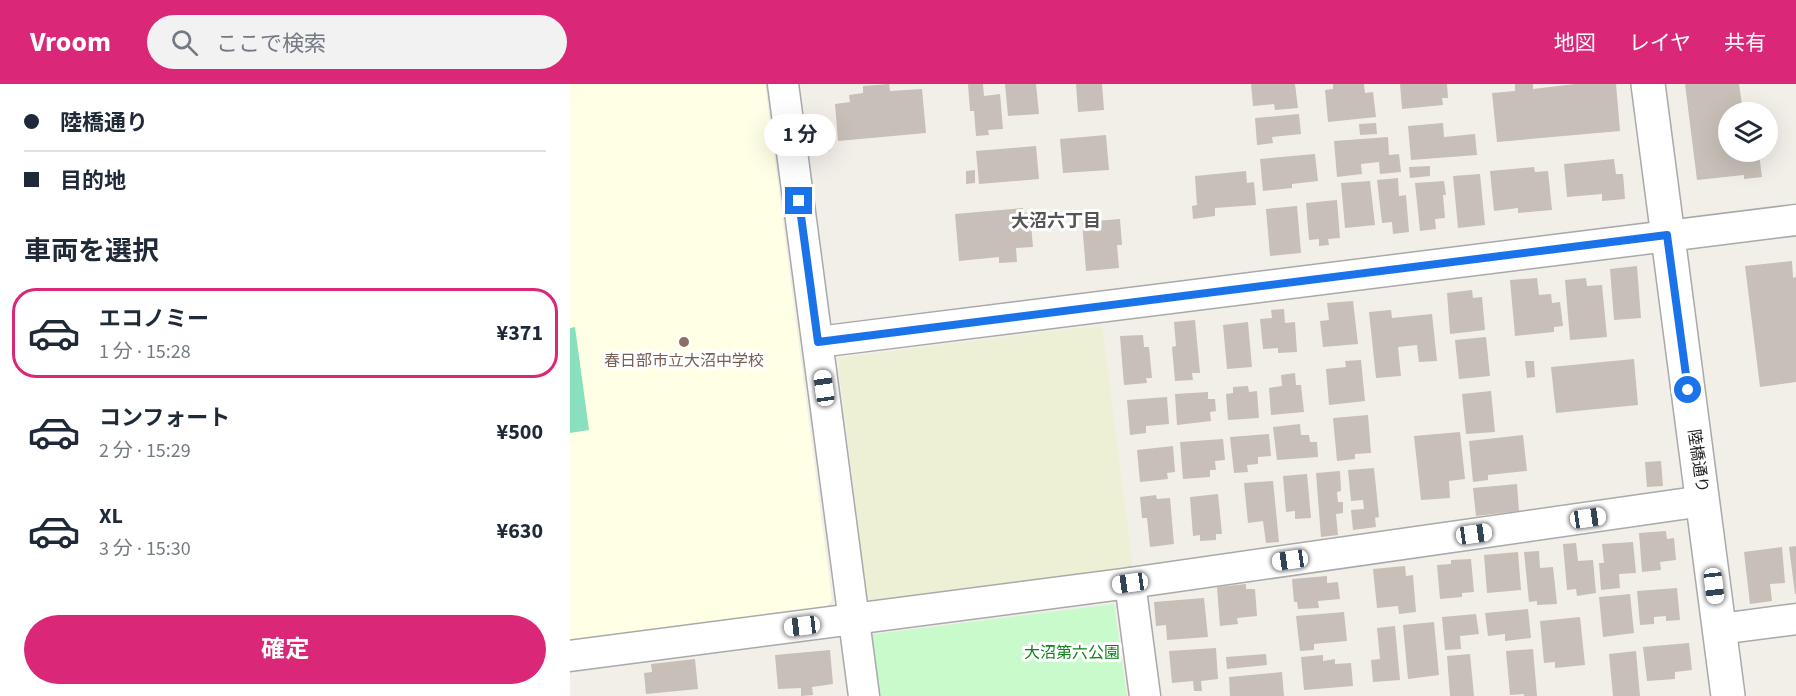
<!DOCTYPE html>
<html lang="ja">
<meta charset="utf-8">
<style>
:root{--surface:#fff;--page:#f2f2f3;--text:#1f2937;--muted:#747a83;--line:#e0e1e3;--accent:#db2777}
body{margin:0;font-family:"Source Sans 3","Noto Sans JP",sans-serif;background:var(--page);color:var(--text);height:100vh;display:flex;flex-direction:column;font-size:22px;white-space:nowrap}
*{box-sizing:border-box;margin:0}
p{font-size:20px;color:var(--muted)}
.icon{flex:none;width:33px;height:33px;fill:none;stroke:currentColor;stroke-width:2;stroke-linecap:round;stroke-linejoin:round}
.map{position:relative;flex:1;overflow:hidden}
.sheet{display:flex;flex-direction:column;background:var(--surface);width:570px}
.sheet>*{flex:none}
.top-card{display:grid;align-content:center;height:132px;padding:0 24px;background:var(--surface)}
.tools{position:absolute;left:1148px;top:18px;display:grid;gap:12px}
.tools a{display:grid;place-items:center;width:60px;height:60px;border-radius:50%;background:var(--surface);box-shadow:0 6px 24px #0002;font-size:30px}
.end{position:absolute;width:27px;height:27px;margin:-14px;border:8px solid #1a73e8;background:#fff;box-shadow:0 0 0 3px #fff}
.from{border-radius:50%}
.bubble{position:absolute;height:42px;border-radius:21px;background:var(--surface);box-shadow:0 6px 24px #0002;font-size:20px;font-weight:700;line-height:42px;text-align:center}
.car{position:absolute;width:18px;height:36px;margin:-18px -9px;border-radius:8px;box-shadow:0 0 4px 2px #0007;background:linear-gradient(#fff 24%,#345 0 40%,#fff 0 76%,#345 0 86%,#fff 0)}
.top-card b{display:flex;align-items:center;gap:21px;height:57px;font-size:22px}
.top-card b+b{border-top:2px solid var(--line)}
.top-card i{width:15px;height:15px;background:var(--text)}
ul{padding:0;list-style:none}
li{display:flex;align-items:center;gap:18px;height:90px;margin:0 12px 9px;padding:0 12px;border:3px solid transparent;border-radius:24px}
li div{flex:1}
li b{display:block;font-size:22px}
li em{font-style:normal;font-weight:700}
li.selected{border-color:var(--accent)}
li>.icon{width:54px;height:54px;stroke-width:1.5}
h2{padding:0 24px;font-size:27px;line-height:72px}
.cta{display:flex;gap:12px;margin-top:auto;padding:12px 24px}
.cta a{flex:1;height:69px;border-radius:36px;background:var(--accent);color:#fff;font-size:24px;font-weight:700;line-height:69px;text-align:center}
header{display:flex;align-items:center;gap:36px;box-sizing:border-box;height:84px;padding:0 30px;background:var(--accent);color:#fff}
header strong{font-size:28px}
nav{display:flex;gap:33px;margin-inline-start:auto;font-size:21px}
.search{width:420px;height:54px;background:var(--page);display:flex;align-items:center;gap:15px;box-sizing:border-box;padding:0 21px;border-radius:33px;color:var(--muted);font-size:22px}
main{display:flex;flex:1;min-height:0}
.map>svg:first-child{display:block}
.education{fill:#ffffe5}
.farmland{fill:#eef0d5}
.park{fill:#c8facc}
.pitch{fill:#88e0be}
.building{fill:#c7bfb8}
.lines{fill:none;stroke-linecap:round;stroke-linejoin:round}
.minor-casing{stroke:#a9a9a9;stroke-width:33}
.tertiary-casing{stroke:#a9a9a9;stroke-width:36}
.minor{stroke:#fff;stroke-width:30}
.tertiary{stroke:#fff;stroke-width:33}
.route{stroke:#1a73e8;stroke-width:8}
.education-dot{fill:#8d6e63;stroke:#fff;stroke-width:2}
.labels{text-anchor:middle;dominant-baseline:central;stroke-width:6;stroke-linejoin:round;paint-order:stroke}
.education-label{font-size:16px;fill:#785e54;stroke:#fff}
.street-label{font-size:16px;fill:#222;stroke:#fff}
.park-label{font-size:16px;fill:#0c8416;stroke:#fff}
.neighbourhood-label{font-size:18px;font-weight:bold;fill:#555;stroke:#fff}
</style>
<header>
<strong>Vroom</strong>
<div class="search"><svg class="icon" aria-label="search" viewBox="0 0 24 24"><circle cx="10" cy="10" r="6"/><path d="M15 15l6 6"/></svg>ここで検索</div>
<nav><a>地図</a><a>レイヤ</a><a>共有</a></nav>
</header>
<main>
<section class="sheet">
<div class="top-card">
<b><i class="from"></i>陸橋通り</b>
<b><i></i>目的地</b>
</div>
<h2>車両を選択</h2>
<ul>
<li class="selected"><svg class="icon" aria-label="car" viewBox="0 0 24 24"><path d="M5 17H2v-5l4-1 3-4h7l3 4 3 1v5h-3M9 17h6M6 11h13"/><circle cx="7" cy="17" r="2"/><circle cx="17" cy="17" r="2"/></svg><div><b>エコノミー</b><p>1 分 · 15:28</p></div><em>¥371</em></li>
<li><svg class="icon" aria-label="car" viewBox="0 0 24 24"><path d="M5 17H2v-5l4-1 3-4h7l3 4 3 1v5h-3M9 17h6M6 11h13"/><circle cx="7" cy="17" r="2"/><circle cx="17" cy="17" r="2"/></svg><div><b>コンフォート</b><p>2 分 · 15:29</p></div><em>¥500</em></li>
<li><svg class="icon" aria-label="car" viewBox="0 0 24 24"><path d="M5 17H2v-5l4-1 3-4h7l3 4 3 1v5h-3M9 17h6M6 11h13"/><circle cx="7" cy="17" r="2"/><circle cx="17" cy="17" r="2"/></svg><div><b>XL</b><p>3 分 · 15:30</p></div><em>¥630</em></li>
</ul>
<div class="cta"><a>確定</a></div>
</section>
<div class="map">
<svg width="1226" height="612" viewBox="0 0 1226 612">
<rect width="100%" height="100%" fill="#f2efe9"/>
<polygon class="education" points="0,0 195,0 262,516 253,528 0,560"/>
<polygon class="farmland" points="532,241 563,484 297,518 268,274"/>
<polygon class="park" points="544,520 557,612 306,612 298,551"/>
<polygon class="pitch" points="5,243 19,346 0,349 0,244"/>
<g class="building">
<polygon points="319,0 320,7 352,5 356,49 268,57 265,20 280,18 279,11 293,9 293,2"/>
<polygon points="398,0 413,0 414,12 430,10 433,45 418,46 419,51 406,52 404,27 400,27"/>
<polygon points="435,0 466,0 469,30 438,32"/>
<polygon points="506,0 532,0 534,26 508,28"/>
<polygon points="681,0 725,0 728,24 705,26 704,20 683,22"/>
<polygon points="763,0 794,0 795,9 803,8 806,33 758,38 755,6 763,5"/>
<polygon points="830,0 877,0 878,14 872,14 873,21 832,25"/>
<polygon points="945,0 963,0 963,5 1005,0 1046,0 1050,47 927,58 922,9 945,7"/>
<polygon points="1115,0 1169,0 1173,28 1158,28 1158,68 1177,68 1178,71 1189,70 1192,93 1174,95 1174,91 1127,96"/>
<polygon points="729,30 731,50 702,53 703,59 687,61 685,34"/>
<polygon points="258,39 260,67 244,68 242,40"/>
<polygon points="806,39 807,50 790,51 789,40"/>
<polygon points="873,39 874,53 905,50 907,71 841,76 838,42"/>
<polygon points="536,51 539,86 493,89 490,55"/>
<polygon points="818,53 819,71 829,70 831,88 810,90 809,78 791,80 792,90 767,93 764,57"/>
<polygon points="466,62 469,95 409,100 406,67"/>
<polygon points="745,70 748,97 722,100 722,104 693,107 690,75"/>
<polygon points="1044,75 1046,90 1053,90 1055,115 1032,117 1032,110 997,113 994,80"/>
<polygon points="860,82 860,92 840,94 839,83"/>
<polygon points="964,83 965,88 978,87 982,126 948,129 948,124 924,127 920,87"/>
<polygon points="405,86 405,99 396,100 396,87"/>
<polygon points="676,87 677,99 684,98 686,121 645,124 645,132 623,135 622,122 627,121 625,92"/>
<polygon points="910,90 915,141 888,144 883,92"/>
<polygon points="828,94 829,112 836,111 839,148 823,150 822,138 812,139 807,96"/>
<polygon points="800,97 805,141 775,144 771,99"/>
<polygon points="874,97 876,111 873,111 875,134 865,135 866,145 850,147 845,99"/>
<polygon points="767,116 770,154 758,155 759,161 749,162 749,155 739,156 736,119"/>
<polygon points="727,122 731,169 700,172 696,125"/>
<polygon points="453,124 453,129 460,128 463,163 446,164 447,178 429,179 429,173 389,177 385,130"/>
<polygon points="550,135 552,161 547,161 549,184 516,187 512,138"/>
<polygon points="1222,177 1223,194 1226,193 1226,298 1190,303 1175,182"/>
<polygon points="1067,182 1071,234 1044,236 1040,185"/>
<polygon points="967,194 969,211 981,210 982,219 990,218 993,242 984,243 984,248 945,252 940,196"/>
<polygon points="1016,194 1017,202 1032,201 1037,253 1000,256 995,196"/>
<polygon points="902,206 903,214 912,213 915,246 880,250 877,209"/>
<polygon points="783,217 788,260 753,263 750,237 759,236 757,219"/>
<polygon points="714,225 715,239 725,238 727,268 708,269 708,264 693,265 690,235 702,234 701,226"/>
<polygon points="821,226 822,234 862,230 867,277 849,278 847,261 828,263 831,292 806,294 799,228"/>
<polygon points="625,236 630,289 622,289 623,296 605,297 602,263 606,262 604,238"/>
<polygon points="678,238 682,283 657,285 653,241"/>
<polygon points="573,251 574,263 579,263 582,294 576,294 577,299 554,301 550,252"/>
<polygon points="916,253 920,292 889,295 885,256"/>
<polygon points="1064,275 1068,321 986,329 981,283"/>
<polygon points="791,276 795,317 759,321 756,285 776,283 775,277"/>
<polygon points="955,277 964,277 965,293 957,294"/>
<polygon points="725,289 726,301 731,301 734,328 701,331 699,304 712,302 711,291"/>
<polygon points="678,302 679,308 687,307 689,334 658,336 656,310 663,309 663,303"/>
<polygon points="921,307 925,348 896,350 892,310"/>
<polygon points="638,308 638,315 645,315 646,327 640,328 641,337 607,341 605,310"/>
<polygon points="597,313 599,340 576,342 576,349 560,351 557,316"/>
<polygon points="798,331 801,369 785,370 785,375 767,377 763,334"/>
<polygon points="730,340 731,351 739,351 740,358 747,358 748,373 707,376 703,343"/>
<polygon points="890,348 895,395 879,397 880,414 851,416 844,352"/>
<polygon points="699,350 701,372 688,373 688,380 677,381 678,388 664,389 660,353"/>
<polygon points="953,351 957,387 918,391 918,396 903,398 899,357"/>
<polygon points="653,355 655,376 645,377 646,386 640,386 640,393 613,395 610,358"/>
<polygon points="603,362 605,388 597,389 598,395 570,398 567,366"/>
<polygon points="1091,377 1093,402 1077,403 1075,378"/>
<polygon points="804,384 809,433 805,434 806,443 783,446 781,426 794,425 793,416 781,417 778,386"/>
<polygon points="770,387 771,407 767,408 768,418 773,418 773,429 766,430 768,451 751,453 746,389"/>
<polygon points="737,390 741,434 725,435 725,427 716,428 713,392"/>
<polygon points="703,397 709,458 696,459 693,437 678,439 674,399"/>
<polygon points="947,400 949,427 906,432 903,404"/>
<polygon points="648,410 652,450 646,450 646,456 630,457 630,451 623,452 620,413"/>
<polygon points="586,411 587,415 600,414 604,460 580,463 577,434 572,434 570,413"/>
<polygon points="1096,447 1097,455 1104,454 1106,476 1090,478 1091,486 1072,488 1069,449"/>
<polygon points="1063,458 1066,489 1049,490 1050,504 1031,506 1029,479 1034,479 1032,460"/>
<polygon points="1006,459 1008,477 1023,476 1026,509 1007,512 1006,505 997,506 993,460"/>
<polygon points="1226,462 1226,510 1225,510 1219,463"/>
<polygon points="1212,463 1215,499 1200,500 1202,517 1180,520 1174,468"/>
<polygon points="969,467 970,484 983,483 987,520 967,521 967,517 959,518 954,468"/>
<polygon points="948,468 951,506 917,509 914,471"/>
<polygon points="901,475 904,508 892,509 892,513 870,515 867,481 881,480 881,476"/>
<polygon points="835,482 836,492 843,491 846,528 829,530 828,522 807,524 803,485"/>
<polygon points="757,492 757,499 768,498 770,515 748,517 749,524 728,525 727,518 724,518 722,495"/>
<polygon points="676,500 676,505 685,505 687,532 667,534 668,540 650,542 647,503"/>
<polygon points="1107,504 1110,536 1096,537 1096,532 1084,533 1084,540 1070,541 1067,507"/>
<polygon points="1060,510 1064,549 1033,553 1029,513"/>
<polygon points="634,514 638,553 597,556 596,541 586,542 584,518"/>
<polygon points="958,525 961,554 935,557 935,550 918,552 915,529"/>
<polygon points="774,528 777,557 744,560 744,566 730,567 726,532"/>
<polygon points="906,530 909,550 890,552 891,565 875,566 872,533"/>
<polygon points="1010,533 1015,581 985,584 985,578 974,579 970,537"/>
<polygon points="864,538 869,591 838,595 833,541"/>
<polygon points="825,542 830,596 803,598 801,576 810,575 807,544"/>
<polygon points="1119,559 1122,586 1105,588 1105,595 1077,597 1073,563"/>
<polygon points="646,564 648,595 631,597 632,607 624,607 623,597 602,599 599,567"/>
<polygon points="963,565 967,612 954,612 954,610 940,611 936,567"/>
<polygon points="260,566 263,600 242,603 243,611 231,612 231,604 208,605 205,571"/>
<polygon points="1066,567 1070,612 1043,612 1039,570"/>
<polygon points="696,570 697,581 657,585 656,573"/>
<polygon points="900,570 904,612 880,612 877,572"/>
<polygon points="753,571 753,577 765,575 765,580 781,579 783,602 734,606 731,573"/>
<polygon points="125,575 128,605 76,610 74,589 82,588 81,580"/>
<polygon points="712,588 714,612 660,612 659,593"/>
</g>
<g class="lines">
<defs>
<g id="minor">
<polyline points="213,0 294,612"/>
<polyline points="248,258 1226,136"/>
<polyline points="560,499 575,612"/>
<polyline points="1150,545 1226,535"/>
<polyline points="0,572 560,499 1133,417"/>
</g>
<polyline id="tertiary" points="1078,0 1158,612"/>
</defs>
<use href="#minor" class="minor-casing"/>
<use href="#tertiary" class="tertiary-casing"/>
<use href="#minor" class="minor"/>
<use href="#tertiary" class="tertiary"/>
</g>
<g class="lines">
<polyline class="route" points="229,117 248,258 1097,151 1118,306"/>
</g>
<circle class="education-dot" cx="114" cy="258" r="6"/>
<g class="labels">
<g class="education-label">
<text x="114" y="277">春日部市立大沼中学校</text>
</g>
<g class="street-label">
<text transform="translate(1128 377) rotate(82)">陸橋通り</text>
</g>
<g class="park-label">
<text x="502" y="569">大沼第六公園</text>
</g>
<g class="neighbourhood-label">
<text x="486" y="137">大沼六丁目</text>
</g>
</g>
</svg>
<div class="tools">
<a><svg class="icon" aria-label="layers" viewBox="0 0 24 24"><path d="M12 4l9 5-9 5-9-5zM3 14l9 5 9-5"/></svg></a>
</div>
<i class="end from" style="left:1118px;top:306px"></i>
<i class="end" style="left:229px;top:117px"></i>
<div class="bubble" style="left:194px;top:30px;width:72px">1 分</div>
<i class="car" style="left:254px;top:304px;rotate:352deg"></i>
<i class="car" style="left:1018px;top:434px;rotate:82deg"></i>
<i class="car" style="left:904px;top:450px;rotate:82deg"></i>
<i class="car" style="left:720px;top:476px;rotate:262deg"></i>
<i class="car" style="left:560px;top:499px;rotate:262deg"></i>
<i class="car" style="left:1144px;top:502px;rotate:173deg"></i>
<i class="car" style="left:232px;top:542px;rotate:263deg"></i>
</div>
</main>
